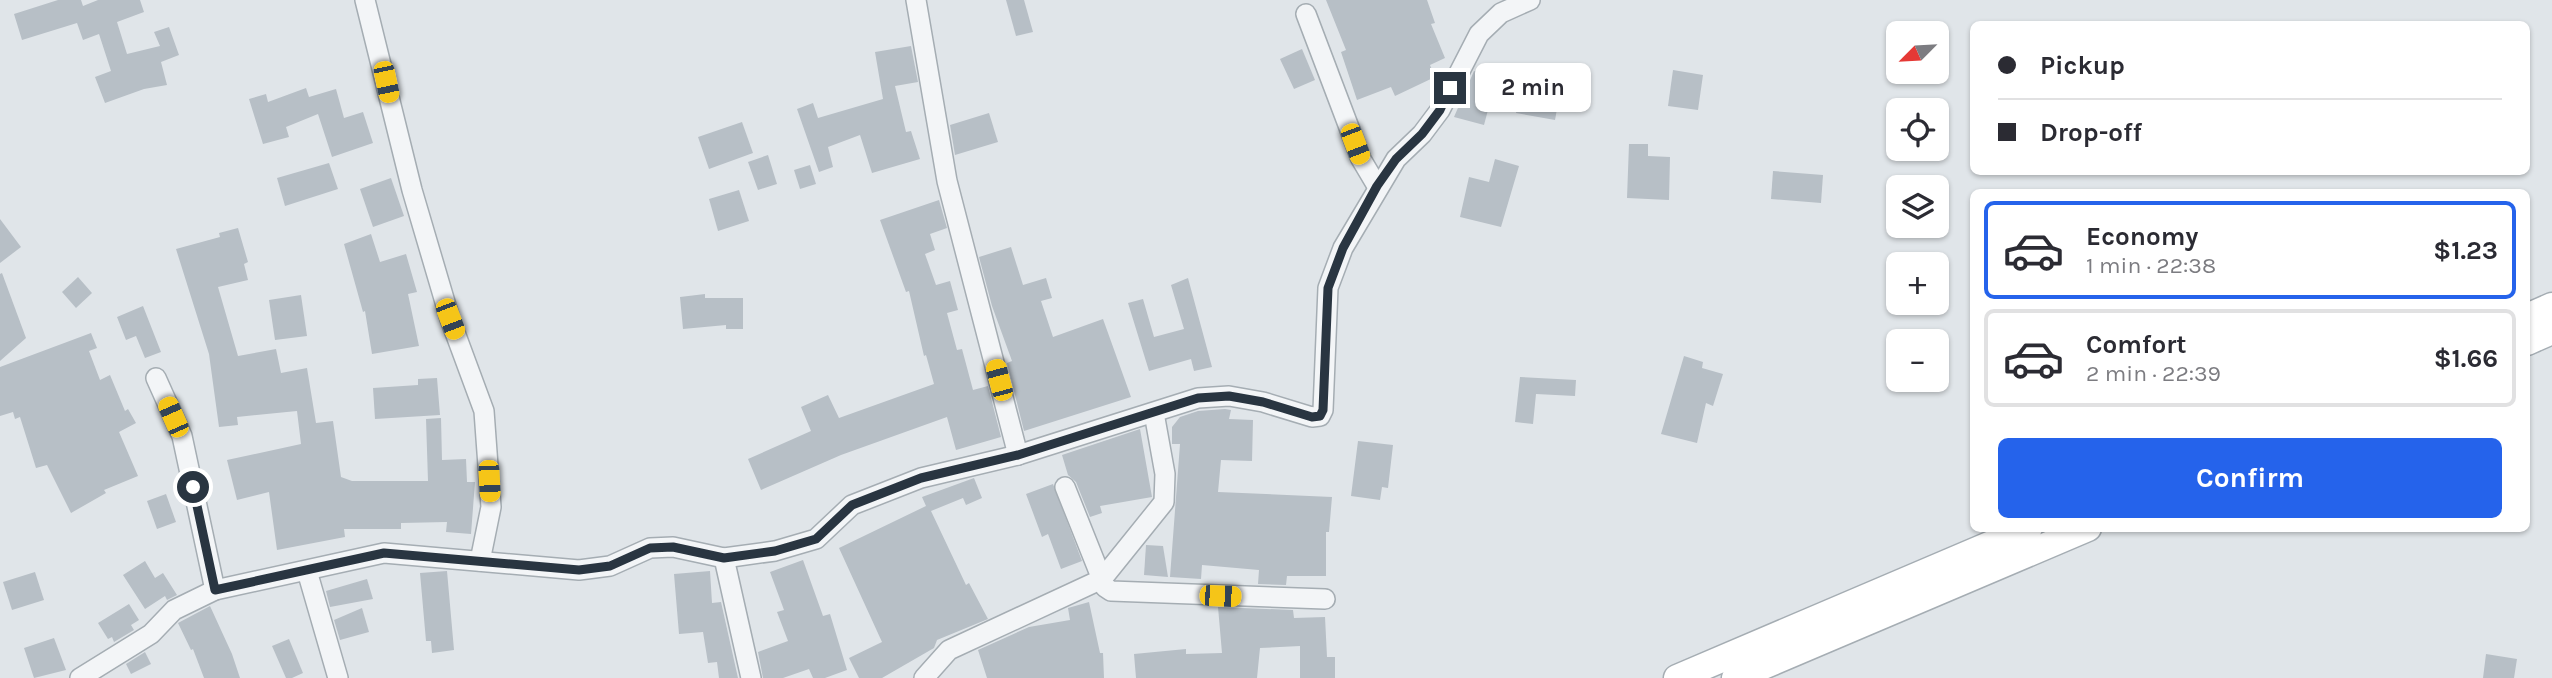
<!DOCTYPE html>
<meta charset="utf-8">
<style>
:root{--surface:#fff;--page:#f7f7f7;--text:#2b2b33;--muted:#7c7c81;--line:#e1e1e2;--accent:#2563eb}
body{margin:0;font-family:Karla,sans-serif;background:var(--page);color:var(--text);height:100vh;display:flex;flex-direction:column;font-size:26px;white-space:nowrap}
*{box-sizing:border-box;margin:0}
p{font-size:23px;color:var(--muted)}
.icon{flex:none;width:38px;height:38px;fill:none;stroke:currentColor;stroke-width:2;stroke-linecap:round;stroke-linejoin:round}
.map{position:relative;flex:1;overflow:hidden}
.drawer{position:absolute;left:1970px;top:189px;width:560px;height:343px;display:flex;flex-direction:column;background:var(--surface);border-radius:10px;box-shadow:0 2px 5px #0004}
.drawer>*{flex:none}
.guide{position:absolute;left:1970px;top:21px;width:560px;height:154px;border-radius:10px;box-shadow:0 2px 5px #0004;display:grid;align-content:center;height:154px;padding:0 28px;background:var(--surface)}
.needle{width:46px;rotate:246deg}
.tools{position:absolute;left:1886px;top:21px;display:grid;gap:14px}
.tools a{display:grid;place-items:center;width:63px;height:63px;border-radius:10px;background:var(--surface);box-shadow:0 2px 5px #0004;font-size:35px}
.end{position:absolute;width:32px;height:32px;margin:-16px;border:9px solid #293541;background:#fff;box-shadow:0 0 0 4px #fff}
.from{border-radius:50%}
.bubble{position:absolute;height:49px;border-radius:10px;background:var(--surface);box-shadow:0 2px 5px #0004;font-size:23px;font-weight:700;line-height:49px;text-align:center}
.car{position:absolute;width:21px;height:42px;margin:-21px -10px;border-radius:9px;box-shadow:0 0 5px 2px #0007;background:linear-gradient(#f5c518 24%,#345 0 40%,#f5c518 0 76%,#345 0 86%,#f5c518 0)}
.guide b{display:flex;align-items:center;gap:24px;height:66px;font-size:26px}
.guide b+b{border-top:2px solid var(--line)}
.guide i{width:18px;height:18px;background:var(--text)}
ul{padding:12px 0 0;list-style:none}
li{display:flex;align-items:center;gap:21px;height:98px;margin:0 14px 10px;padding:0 14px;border:4px solid var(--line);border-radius:10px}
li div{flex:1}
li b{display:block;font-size:26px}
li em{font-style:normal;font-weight:700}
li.active{border-color:var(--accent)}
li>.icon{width:63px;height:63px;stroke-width:1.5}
.action{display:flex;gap:14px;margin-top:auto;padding:14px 28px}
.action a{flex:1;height:80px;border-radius:10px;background:var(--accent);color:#fff;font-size:28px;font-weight:700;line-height:80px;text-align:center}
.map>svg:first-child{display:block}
.building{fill:#b7bfc6}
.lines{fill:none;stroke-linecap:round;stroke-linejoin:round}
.minor-casing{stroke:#a5adb3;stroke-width:22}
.secondary-casing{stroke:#a5adb3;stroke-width:29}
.minor{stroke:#f3f5f7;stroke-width:19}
.secondary{stroke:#fff;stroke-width:26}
.route{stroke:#293541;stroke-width:9}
</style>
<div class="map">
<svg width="2552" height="678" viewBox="0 0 2552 678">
<rect width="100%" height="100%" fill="#e0e5e9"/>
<g class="building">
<polygon points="58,0 81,0 83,6 98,0 140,0 144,12 117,22 127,54 160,46 154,32 169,27 179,55 161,62 167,85 144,89 105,103 95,77 111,71 99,34 83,40 77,23 22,40 14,14"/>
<polygon points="1006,0 1024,0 1033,32 1016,36"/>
<polygon points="1326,0 1427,0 1435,23 1431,24 1445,58 1430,65 1435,77 1395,96 1391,87 1357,100 1341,52 1346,50"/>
<polygon points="911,46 918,82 895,86 906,132 911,131 920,159 872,173 860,135 828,147 833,167 819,172 797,109 813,103 818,118 883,99 875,52"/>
<polygon points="1302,49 1315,80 1294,89 1280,59"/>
<polygon points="1673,70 1703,75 1698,110 1668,106"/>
<polygon points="1474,71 1492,77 1483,109 1488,110 1484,125 1454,117"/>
<polygon points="306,88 309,97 336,89 344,118 363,112 373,143 332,157 318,114 286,127 289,137 263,144 249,99 266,94 268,102"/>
<polygon points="1520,91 1559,98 1555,120 1516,113"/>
<polygon points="989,113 998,142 955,155 950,125"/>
<polygon points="742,122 753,153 709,169 698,137"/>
<polygon points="1629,144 1648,144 1648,156 1670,157 1669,200 1627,198"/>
<polygon points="768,155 777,184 758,190 748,162"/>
<polygon points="1495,159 1519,166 1501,227 1460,217 1469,177 1489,182"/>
<polygon points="329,163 338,189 285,206 277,178"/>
<polygon points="810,165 816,184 800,189 794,170"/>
<polygon points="1773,171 1823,175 1821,203 1771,199"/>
<polygon points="391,178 404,216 373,227 360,189"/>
<polygon points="739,190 749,221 718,231 709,199"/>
<polygon points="939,200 947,228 930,234 935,250 925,254 936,285 950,281 958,310 947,313 957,350 962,349 973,390 988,386 1001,437 956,450 947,417 841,455 761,490 748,459 811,431 801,407 828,395 839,418 934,384 926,355 924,356 909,291 906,292 880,220"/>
<polygon points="0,219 21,247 0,263"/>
<polygon points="238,228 248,262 244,264 248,280 218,287 238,356 276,349 281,373 307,368 316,423 333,421 341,477 352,481 428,481 426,419 441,418 442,460 466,459 467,482 475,482 471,534 446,532 447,522 401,523 401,529 344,529 345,537 277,550 269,492 237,500 227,460 301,444 297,411 237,417 238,425 219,427 209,354 176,249 220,237 219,233"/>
<polygon points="371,234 380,262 406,254 417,292 408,294 419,346 372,354 365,311 363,312 344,244"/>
<polygon points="1011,247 1023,285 1046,278 1052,298 1041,301 1053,337 1103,319 1131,397 1024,431 1007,363 1012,361 992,306 979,257"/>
<polygon points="2,273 26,338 0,361 0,274"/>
<polygon points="78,277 92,293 76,308 62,292"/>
<polygon points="1188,278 1212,367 1194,371 1191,359 1149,371 1128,303 1143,299 1154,337 1184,329 1171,285"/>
<polygon points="705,294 705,298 743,298 743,329 726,329 726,325 683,329 680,297"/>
<polygon points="301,295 307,336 275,340 269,300"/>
<polygon points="143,306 161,352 145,358 136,336 126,340 117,317"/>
<polygon points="91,333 97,348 89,351 100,380 110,375 125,411 128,409 136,423 119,432 138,476 104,490 106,493 71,513 47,465 36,468 20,417 15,419 13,412 0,416 0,367"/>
<polygon points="1684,356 1703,362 1702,368 1723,374 1713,406 1706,403 1697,443 1661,434"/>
<polygon points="1520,377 1576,380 1575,396 1536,394 1533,424 1515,422"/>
<polygon points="437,378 440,415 375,419 373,388 418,385 418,379"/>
<polygon points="1225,409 1231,410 1229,419 1253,420 1252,461 1221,460 1218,492 1332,497 1329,532 1326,532 1326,576 1287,576 1286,585 1258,584 1259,570 1202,565 1201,579 1170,577 1180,444 1172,444 1172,427 1180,417 1198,411"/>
<polygon points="1140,429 1152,497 1100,506 1102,513 1090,517 1076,482 1068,475 1062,455"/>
<polygon points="1358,441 1393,445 1388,488 1382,487 1380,500 1351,496"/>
<polygon points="974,478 982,498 966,505 963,498 931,511 966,585 969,583 988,619 937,640 934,648 882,678 859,678 849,658 882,642 839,548 926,506 922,497"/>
<polygon points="1053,484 1082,561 1061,569 1048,534 1042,537 1026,494"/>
<polygon points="166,494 176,522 157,529 147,501"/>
<polygon points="1146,545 1163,546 1168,577 1144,575"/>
<polygon points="803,560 823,616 830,614 847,670 825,678 813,678 809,669 783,678 763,678 758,652 788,641 777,612 784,610 770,572"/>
<polygon points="145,561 155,578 163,573 177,595 167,600 165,596 145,609 123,575"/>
<polygon points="447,571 454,650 432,653 431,641 426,641 420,573"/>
<polygon points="710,571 712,603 721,602 738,678 719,678 717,662 708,663 703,632 679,634 674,574"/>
<polygon points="35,572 44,600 12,610 3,582"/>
<polygon points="367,579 373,599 330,607 326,591"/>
<polygon points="1089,602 1100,653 1103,653 1104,678 987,678 978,650 1029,627 1070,620 1068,608"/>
<polygon points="129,604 139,620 131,625 134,630 114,642 112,637 108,639 98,623"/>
<polygon points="210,606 232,654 240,678 204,678 193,649 191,650 178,623"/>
<polygon points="1218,607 1293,610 1294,618 1325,617 1327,657 1335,657 1335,678 1300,678 1300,646 1260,648 1257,678 1136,678 1134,654 1186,649 1186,654 1222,653"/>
<polygon points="362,608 369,632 340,640 334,620"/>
<polygon points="54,638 66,670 34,678 24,648"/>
<polygon points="289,639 303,673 292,678 286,678 272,646"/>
<polygon points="145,652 151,664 131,674 126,664"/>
<polygon points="2486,654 2517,659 2514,678 2483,678"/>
</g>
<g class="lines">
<defs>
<g id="minor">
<polyline points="365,0 412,190 450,319 484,411 491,507 480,561"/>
<polyline points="916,0 947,181 1018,455"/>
<polyline points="1306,14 1361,159 1377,186"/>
<polyline points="156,378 182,436 215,590"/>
<polyline points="1065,487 1105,587 1111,591 1325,599"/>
<polyline points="724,558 751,678"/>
<polyline points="307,571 338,678"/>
<polyline points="80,678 151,634 174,610 215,590 384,553 579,570 610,566 650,548 673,547 724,558 775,551 816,539 852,505 921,478 1018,455 1198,398 1229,396 1263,402 1312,417 1320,416 1323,410 1328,288 1343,248 1396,159 1422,134 1440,110 1479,34 1501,13 1530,0"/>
<polyline points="924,678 949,650 1102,579 1164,502 1165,474 1154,413"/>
</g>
<g id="secondary">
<polyline points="2527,317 2552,306"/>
<polyline points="2527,342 2552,331"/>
<polyline points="1677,678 2029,528"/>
<polyline points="1735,678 2088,528"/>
</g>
</defs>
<use href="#minor" class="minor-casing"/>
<use href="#secondary" class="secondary-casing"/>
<use href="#minor" class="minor"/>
<use href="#secondary" class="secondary"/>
</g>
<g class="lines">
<polyline class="route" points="193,487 215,590 384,553 579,570 610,566 650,548 673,547 724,558 775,551 816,539 852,505 921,478 1018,455 1198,398 1229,396 1263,402 1312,417 1320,416 1323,410 1328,288 1343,248 1377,186 1396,159 1422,134 1440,110 1450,88"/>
</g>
</svg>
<div class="tools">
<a><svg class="needle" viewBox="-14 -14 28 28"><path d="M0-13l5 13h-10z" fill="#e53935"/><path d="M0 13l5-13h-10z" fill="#7c7c81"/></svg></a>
<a><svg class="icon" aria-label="locate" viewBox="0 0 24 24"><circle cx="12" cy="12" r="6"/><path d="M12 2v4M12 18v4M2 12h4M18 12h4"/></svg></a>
<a><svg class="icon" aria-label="layers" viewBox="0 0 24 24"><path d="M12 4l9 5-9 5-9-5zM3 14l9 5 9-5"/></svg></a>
<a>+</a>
<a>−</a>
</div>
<i class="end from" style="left:193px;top:487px"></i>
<i class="end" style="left:1450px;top:88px"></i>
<div class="bubble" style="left:1475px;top:63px;width:116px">2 min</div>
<i class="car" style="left:386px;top:82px;rotate:168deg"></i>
<i class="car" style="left:1355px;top:144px;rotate:159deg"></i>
<i class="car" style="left:450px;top:319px;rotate:159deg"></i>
<i class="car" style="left:999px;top:380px;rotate:345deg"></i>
<i class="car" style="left:173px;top:417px;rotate:336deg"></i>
<i class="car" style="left:489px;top:481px;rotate:177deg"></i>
<i class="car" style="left:1220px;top:596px;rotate:92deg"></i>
<div class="guide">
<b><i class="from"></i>Pickup</b>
<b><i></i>Drop-off</b>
</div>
<section class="drawer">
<ul>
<li class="active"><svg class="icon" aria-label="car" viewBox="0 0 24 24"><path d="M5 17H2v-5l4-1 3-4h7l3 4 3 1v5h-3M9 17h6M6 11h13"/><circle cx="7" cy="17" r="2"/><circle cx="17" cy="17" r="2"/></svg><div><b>Economy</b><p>1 min · 22:38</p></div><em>$1.23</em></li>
<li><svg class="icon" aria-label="car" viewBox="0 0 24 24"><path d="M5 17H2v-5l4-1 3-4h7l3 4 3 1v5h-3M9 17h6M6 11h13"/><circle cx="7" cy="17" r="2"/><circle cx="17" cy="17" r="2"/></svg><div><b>Comfort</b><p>2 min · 22:39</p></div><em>$1.66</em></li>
</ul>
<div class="action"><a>Confirm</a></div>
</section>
</div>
